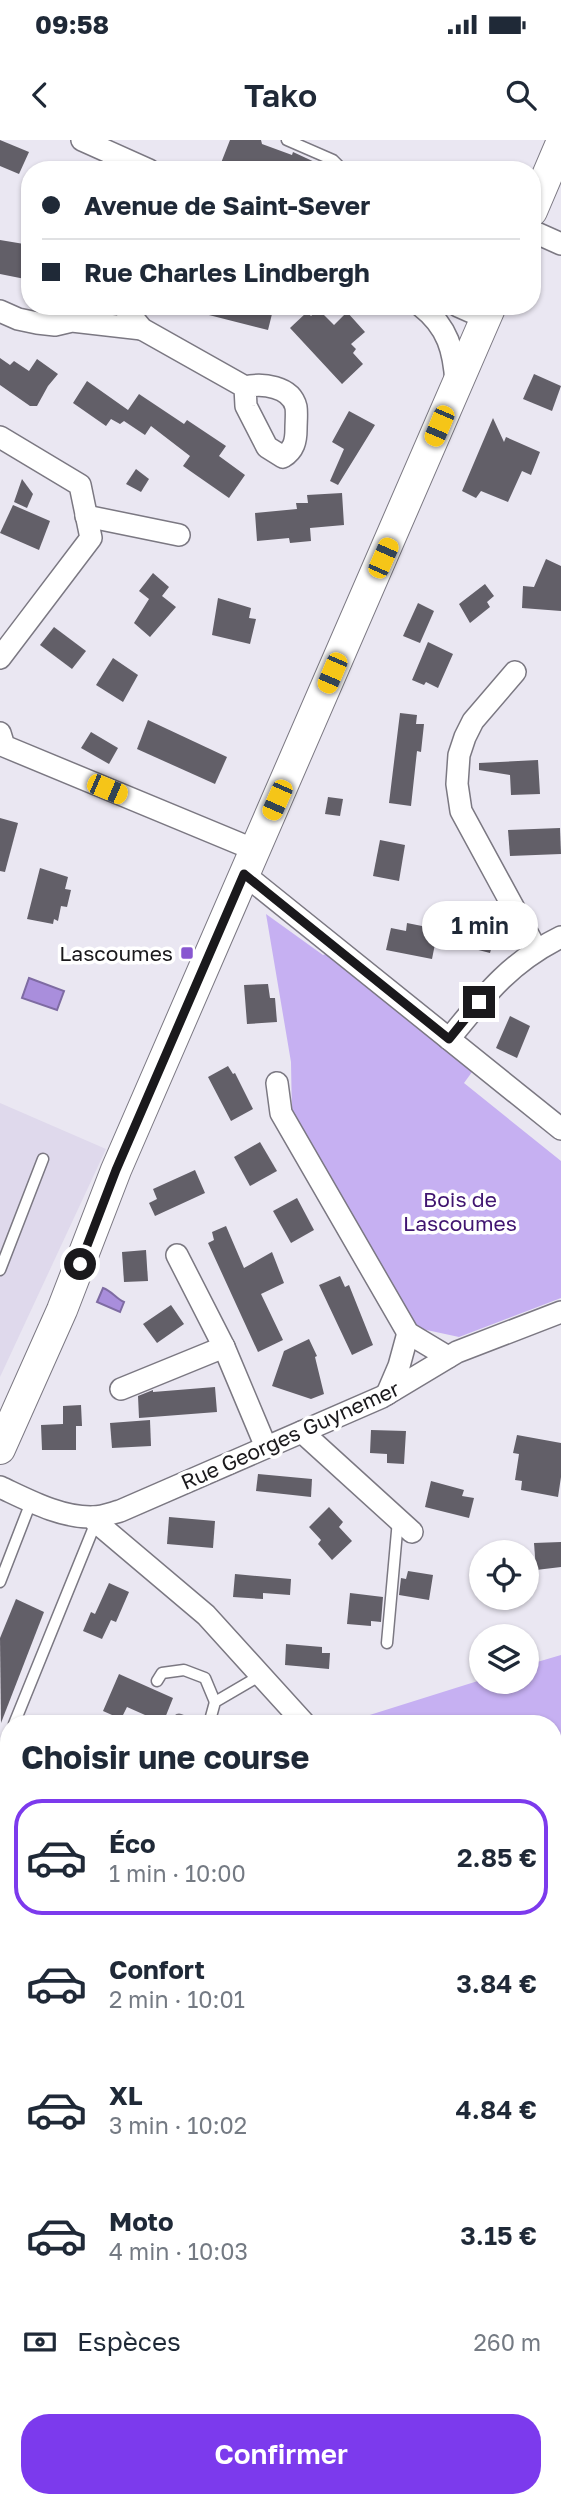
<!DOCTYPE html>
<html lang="fr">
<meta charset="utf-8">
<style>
:root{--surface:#fff;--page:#f6f6f7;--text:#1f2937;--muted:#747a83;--line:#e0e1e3;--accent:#7c3aed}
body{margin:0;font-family:"Golos Text",sans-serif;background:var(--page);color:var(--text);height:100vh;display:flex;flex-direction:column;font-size:26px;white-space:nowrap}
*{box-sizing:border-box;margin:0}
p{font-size:23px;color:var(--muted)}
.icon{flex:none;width:38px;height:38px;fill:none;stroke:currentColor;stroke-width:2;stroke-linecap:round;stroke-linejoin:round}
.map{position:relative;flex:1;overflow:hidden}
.drawer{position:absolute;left:0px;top:1575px;width:562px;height:793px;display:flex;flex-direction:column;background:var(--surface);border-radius:28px 28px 0 0;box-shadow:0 2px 5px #0004}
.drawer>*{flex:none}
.banner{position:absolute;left:21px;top:21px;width:520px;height:154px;border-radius:28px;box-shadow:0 2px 5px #0004;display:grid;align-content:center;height:154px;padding:0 21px;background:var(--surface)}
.controls{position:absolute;left:469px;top:1400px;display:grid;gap:14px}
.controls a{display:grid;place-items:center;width:70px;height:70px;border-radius:50%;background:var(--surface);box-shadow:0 2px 5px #0004;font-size:35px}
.end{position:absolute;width:32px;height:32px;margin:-16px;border:9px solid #1a191c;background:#fff;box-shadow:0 0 0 4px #fff}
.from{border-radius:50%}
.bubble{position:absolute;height:49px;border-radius:24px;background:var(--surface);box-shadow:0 2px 5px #0004;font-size:23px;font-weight:600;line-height:49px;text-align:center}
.car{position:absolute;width:21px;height:42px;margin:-21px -10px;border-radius:9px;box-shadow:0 0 5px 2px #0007;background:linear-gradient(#f5c518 24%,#345 0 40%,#f5c518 0 76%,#345 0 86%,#f5c518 0)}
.banner b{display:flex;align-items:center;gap:24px;height:66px;font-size:26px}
.banner b+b{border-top:2px solid var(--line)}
.banner i{width:18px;height:18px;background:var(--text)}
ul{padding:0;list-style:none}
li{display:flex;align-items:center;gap:21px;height:116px;margin:0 14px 10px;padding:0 7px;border:4px solid transparent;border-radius:28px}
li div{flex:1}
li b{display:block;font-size:26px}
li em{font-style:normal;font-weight:600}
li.on{border-color:var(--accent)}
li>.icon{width:63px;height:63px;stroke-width:1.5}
h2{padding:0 21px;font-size:32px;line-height:84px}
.pay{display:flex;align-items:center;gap:18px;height:77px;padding:0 21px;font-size:26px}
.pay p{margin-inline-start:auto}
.cta{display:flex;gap:14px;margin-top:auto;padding:14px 21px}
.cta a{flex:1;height:80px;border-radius:28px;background:var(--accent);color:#fff;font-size:28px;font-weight:600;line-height:80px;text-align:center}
.status{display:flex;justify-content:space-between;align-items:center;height:49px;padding:0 35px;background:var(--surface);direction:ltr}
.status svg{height:19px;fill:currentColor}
header{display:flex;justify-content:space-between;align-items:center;height:91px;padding:0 21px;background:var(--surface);font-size:32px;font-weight:600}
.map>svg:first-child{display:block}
.built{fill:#dfd9ec}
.green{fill:#c6b0f2}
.water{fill:#a98edc;stroke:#7e6ba2;stroke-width:2}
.building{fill:#625f68}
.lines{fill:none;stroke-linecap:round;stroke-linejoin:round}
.service-casing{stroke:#7b7882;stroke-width:13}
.minor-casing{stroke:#7b7882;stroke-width:24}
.secondary-casing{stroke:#7b7882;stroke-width:32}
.service{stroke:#fff;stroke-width:10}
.minor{stroke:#fff;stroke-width:21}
.secondary{stroke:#fff;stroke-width:30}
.route{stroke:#1a191c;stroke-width:9}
.poi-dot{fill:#8857d0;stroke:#fff;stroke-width:2.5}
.labels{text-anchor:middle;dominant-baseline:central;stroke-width:7;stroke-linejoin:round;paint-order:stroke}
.poi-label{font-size:21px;fill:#1a191c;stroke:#fff;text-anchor:end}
.park-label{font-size:21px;fill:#401570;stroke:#fff}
.street-label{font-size:21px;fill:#1a191c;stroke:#fff}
</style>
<div class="status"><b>09:58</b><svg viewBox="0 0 49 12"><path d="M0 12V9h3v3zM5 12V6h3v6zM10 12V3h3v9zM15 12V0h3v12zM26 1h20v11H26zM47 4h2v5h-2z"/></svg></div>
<header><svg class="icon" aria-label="back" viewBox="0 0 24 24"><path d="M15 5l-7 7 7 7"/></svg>Tako<svg class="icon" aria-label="search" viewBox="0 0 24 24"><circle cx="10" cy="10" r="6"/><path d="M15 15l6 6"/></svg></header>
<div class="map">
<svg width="561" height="2367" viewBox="0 0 561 2367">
<rect width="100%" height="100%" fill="#eae7f2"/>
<polygon class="built" points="0,963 106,1009 0,1237"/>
<g class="green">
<polygon points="266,774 323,815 326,814 472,932 464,943 561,1021 561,1158 459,1197 422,1189 413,1184 292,978 291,922"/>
<polygon points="561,1515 561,2367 0,2367 0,1725 6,1709 9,1708 9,2359 553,2359 553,1584 341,1584 481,1540 481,1542 527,1542 527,1525"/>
</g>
<g class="water">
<polygon points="29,838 64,851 57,870 22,858"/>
<path d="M103 1148C112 1151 115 1158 124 1162L120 1172 97 1162Z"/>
</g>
<g class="building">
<polygon points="0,0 29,12 19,34 0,26"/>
<polygon points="230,0 261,0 262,4 292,15 293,12 332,30 262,30 244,22 241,30 237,30 221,23"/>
<polygon points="0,100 30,105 30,140 0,134"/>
<polygon points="198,166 274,166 268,190 197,172"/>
<polygon points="318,169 334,185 347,172 365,192 351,204 356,209 353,213 363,224 342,244 290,188 307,172 311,176"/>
<polygon points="0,218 10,225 14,221 29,231 37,219 58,234 48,246 37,266 30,266 0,245"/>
<polygon points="534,234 561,246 552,271 523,259"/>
<polygon points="87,241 128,270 139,254 184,284 187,280 226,306 219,316 245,335 229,358 183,326 190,316 151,286 145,295 124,281 120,284 111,279 106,286 73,263"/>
<polygon points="349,271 375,285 338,345 330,341 344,309 332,302"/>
<polygon points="493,278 504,302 506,297 540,312 531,335 522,331 508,362 481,351 476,358 462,351"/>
<polygon points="136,329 149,339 141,352 126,344"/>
<polygon points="22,339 33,354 27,368 14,362"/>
<polygon points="342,353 344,385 310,388 311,401 290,403 289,398 257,401 255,373 297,369 296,363 308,363 307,355"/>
<polygon points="13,365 50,381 39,410 0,393"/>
<polygon points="546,419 561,426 561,471 522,468 523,446 534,447"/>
<polygon points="153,433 169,447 162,456 176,467 150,497 134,483 149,459 139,451"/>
<polygon points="485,444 494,456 487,462 490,467 470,483 459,464"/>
<polygon points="218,458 251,468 249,478 256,479 250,504 212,495"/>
<polygon points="418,463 434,471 420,503 403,496"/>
<polygon points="54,487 86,511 72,529 40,505"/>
<polygon points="428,502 453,514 438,548 426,542 424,545 412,540"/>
<polygon points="113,518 138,535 123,562 96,545"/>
<polygon points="400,573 417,575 416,584 424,584 421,612 417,611 411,666 389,663"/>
<polygon points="148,580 227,617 215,644 137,609"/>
<polygon points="91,592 118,608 109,624 81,608"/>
<polygon points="538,620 540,654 511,655 510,635 479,630 479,623"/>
<polygon points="328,657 343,659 340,676 325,674"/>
<polygon points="0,678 18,683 5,732 0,731"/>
<polygon points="560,688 561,714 510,716 508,690"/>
<polygon points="380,700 405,705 399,741 373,736"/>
<polygon points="40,728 68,737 65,749 71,750 67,767 61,766 58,781 54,779 53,784 27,779"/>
<polygon points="429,774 496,791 490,813 436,799 432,819 386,810 391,788 406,791 407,783 427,787"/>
<polygon points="268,844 270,858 275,858 277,882 247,884 244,845"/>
<polygon points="510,876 530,886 517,918 496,908"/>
<polygon points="228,926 233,934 235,933 253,969 231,981 208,937"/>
<polygon points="260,1002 277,1031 250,1046 234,1017"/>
<polygon points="195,1030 205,1053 155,1076 149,1063 157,1059 153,1049"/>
<polygon points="297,1058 314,1090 291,1103 273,1071"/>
<polygon points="226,1086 244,1128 272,1112 284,1143 261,1154 283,1200 258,1212 208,1103 214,1100 212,1092"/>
<polygon points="146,1110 148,1141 124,1142 122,1112"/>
<polygon points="340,1136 345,1147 349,1145 373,1205 352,1215 319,1145"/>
<polygon points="171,1165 184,1184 157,1203 143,1184"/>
<polygon points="309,1199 317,1216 315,1217 324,1254 311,1259 272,1246 284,1211"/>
<polygon points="215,1247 217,1272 139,1278 138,1256 153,1250 153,1252"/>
<polygon points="81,1265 82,1286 76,1286 76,1310 42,1310 41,1285 63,1284 63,1266"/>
<polygon points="150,1280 151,1306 112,1308 110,1283"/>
<polygon points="371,1290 406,1291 404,1324 387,1323 387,1314 370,1313"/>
<polygon points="517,1295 561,1303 561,1337 558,1357 521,1350 522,1341 515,1340 519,1314 513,1313"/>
<polygon points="258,1334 312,1339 311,1357 256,1351"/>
<polygon points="431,1341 464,1350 462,1356 474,1358 469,1378 425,1367"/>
<polygon points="329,1367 343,1382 339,1387 352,1401 332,1420 318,1404 321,1400 309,1387"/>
<polygon points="169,1377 215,1381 213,1408 167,1404"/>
<polygon points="561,1402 561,1427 536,1430 534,1403"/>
<polygon points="408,1431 433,1435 429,1460 399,1455 401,1438 406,1439"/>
<polygon points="235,1434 291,1439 290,1455 263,1453 263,1459 233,1457"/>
<polygon points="109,1443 129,1452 116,1482 111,1480 102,1499 83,1491 91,1472 95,1474"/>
<polygon points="350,1453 383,1457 381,1482 371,1481 371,1486 347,1484"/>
<polygon points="16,1459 44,1472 1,1583 0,1498"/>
<polygon points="286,1504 322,1507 322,1513 330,1513 329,1529 285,1525"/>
<polygon points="119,1534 173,1558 163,1583 127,1567 121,1579 103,1571"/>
</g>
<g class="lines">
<defs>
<g id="service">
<polyline points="287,0 333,20 343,30"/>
<polyline points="0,1130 43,1019"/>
<polyline points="0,1442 31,1362"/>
<polyline points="387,1503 398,1380"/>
<polyline points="157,1541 162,1533 184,1530 205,1538 215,1562"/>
<polyline points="179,1580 189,1584"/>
<polyline points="14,1584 96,1382"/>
<polyline points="209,1584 215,1562 261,1535"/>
<polyline points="5,1638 9,1597"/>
</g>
<g id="minor">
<polyline points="82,0 149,30"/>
<polyline points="532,91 561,104"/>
<path d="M123 166 142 189 245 247 246 266 267 307 283 317C294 310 296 301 296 289 296 282 297 273 296 267 291 246 262 243 245 247"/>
<path d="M421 166C448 187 454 211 456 243"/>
<polyline points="458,166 485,178"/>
<polyline points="0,171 18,179 37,183 55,185 72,181 142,189"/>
<polyline points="0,297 80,345 91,398 0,518"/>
<polyline points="86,376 179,395"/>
<polyline points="515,532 473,581 465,597 459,615 457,644 461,671 536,809"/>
<polyline points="0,593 4,606 255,710"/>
<polyline points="244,734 561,989"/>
<path d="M449 899C484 856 510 822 561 797"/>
<polyline points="277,943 281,973 408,1193 448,1217"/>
<polyline points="177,1115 224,1207 266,1307"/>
<polyline points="121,1249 224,1207"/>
<polyline points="387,1254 399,1226 408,1193"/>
<polyline points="302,1292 412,1392"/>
<path d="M0 1347C28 1360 61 1378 93 1377 102 1377 112 1373 120 1371L382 1257 457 1212 561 1172"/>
<polyline points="93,1377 96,1382 206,1475 305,1584"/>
</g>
<g id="secondary">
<polyline points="532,71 561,3"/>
<polyline points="0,1309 62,1170 116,1030 491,166"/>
</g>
</defs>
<use href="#service" class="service-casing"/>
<use href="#minor" class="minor-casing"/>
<use href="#secondary" class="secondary-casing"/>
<use href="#service" class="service"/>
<use href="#minor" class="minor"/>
<use href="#secondary" class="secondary"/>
</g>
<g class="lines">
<polyline class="route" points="80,1124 116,1030 244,734 449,899 479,862"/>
</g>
<rect class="poi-dot" x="180" y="806" width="14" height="14" rx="3.5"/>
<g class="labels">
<g class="poi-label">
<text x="173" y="813">Lascoumes</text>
</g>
<g class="park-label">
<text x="460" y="1059">Bois de<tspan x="460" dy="24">Lascoumes</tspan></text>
</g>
<g class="street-label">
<text transform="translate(290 1295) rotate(-24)">Rue Georges Guynemer</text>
</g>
</g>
</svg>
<div class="controls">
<a><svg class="icon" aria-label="locate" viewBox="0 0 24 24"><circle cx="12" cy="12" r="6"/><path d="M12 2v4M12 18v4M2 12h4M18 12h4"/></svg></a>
<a><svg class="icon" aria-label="layers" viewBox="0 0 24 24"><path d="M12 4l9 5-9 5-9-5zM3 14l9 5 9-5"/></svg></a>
</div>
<i class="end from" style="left:80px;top:1124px"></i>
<i class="end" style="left:479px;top:862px"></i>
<div class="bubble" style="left:422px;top:761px;width:116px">1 min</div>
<i class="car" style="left:439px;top:286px;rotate:203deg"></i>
<i class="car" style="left:383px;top:418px;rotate:24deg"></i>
<i class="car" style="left:332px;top:533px;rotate:203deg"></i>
<i class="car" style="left:107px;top:649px;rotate:113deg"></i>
<i class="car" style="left:277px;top:660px;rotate:204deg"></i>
<div class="banner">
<b><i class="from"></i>Avenue de Saint-Sever</b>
<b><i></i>Rue Charles Lindbergh</b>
</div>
<section class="drawer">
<h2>Choisir une course</h2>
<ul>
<li class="on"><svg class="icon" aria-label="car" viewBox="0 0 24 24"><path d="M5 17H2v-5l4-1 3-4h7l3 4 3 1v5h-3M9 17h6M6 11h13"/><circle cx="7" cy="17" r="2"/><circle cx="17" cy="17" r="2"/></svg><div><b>Éco</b><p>1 min · 10:00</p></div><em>2.85 €</em></li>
<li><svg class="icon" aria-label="car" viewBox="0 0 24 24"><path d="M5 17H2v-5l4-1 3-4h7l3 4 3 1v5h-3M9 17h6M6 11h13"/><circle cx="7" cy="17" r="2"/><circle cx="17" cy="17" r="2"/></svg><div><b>Confort</b><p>2 min · 10:01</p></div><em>3.84 €</em></li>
<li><svg class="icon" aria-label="car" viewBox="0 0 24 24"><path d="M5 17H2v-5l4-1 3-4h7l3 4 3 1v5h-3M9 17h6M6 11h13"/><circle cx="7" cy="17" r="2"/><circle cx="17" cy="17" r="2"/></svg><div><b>XL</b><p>3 min · 10:02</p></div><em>4.84 €</em></li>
<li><svg class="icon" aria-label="car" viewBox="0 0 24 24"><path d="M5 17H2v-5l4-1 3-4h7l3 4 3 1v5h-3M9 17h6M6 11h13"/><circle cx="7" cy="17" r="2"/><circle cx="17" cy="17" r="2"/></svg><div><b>Moto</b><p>4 min · 10:03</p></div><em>3.15 €</em></li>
</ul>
<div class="pay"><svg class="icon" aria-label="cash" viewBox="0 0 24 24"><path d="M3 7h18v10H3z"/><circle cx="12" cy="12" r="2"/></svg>Espèces<p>260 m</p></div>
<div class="cta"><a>Confirmer</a></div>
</section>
</div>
